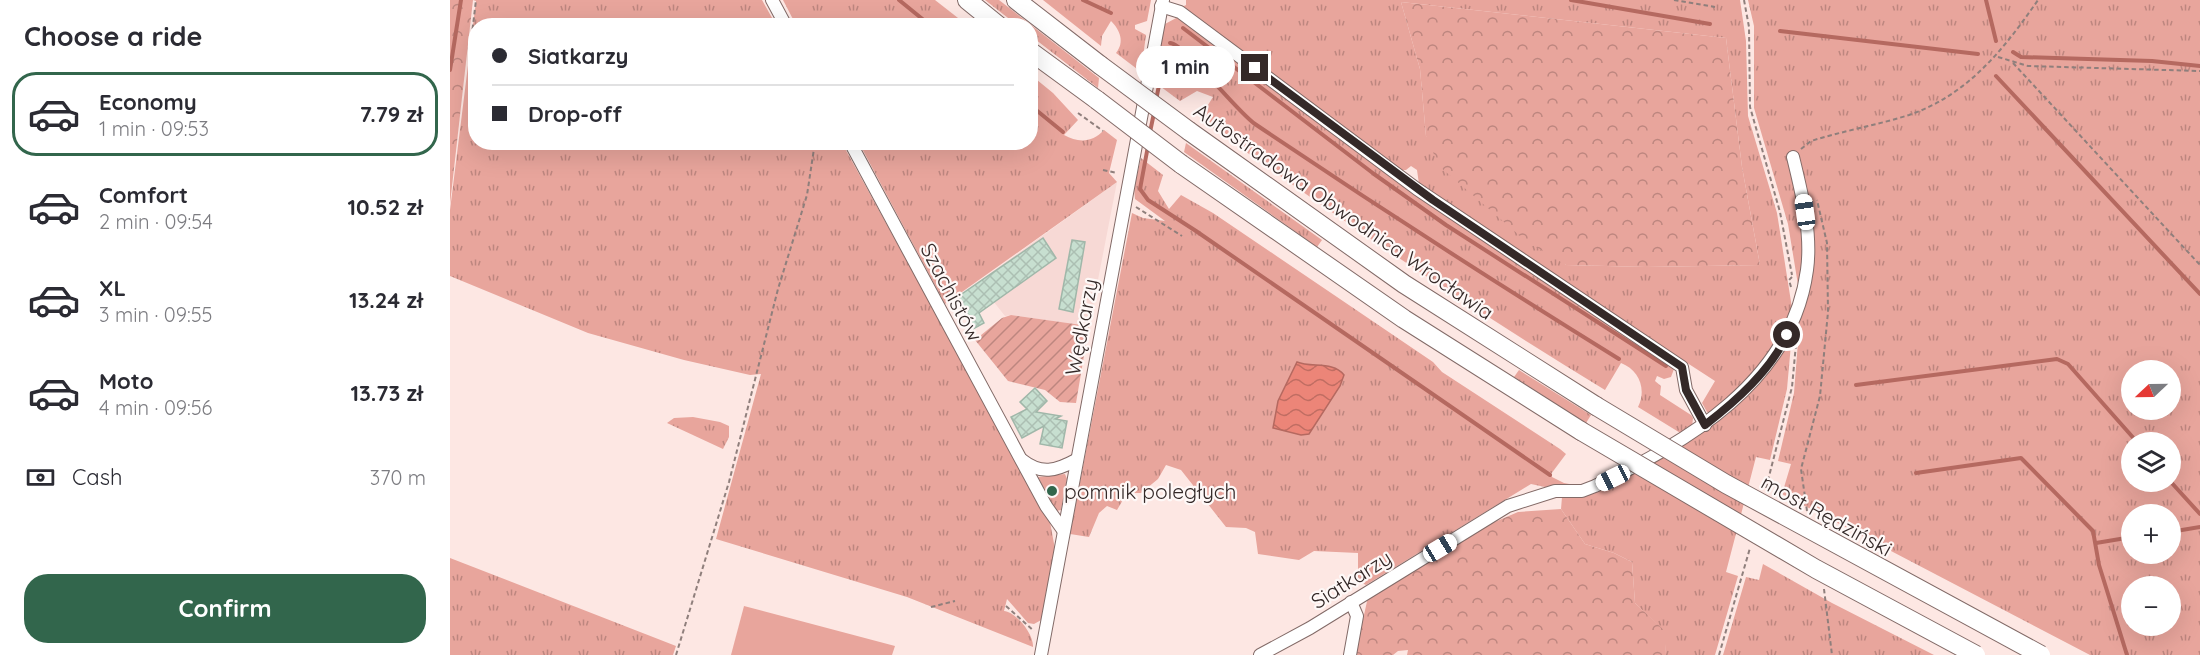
<!DOCTYPE html>
<meta charset="utf-8">
<style>
:root{--surface:#fff;--page:#f7f7f7;--text:#2b2b33;--muted:#7c7c81;--line:#e1e1e2;--accent:#32664c}
body{margin:0;font-family:Quicksand,sans-serif;background:var(--page);color:var(--text);height:100vh;display:flex;flex-direction:column;font-size:22px;white-space:nowrap}
*{box-sizing:border-box;margin:0}
p{font-size:20px;color:var(--muted)}
.icon{flex:none;width:33px;height:33px;fill:none;stroke:currentColor;stroke-width:2;stroke-linecap:round;stroke-linejoin:round}
.map{position:relative;flex:1;overflow:hidden}
.sheet{display:flex;flex-direction:column;background:var(--surface);width:450px}
.sheet>*{flex:none}
.top-card{position:absolute;left:18px;top:18px;width:570px;height:132px;border-radius:24px;box-shadow:0 6px 24px #0002;display:grid;align-content:center;height:132px;padding:0 24px;background:var(--surface)}
.needle{width:39px;rotate:248deg}
.fabs{position:absolute;left:1671px;top:360px;display:grid;gap:12px}
.fabs a{display:grid;place-items:center;width:60px;height:60px;border-radius:50%;background:var(--surface);box-shadow:0 6px 24px #0002;font-size:30px}
.end{position:absolute;width:27px;height:27px;margin:-14px;border:8px solid #342928;background:#fff;box-shadow:0 0 0 3px #fff}
.from{border-radius:50%}
.bubble{position:absolute;height:42px;border-radius:21px;background:var(--surface);box-shadow:0 6px 24px #0002;font-size:20px;font-weight:800;line-height:42px;text-align:center}
.car{position:absolute;width:18px;height:36px;margin:-18px -9px;border-radius:8px;box-shadow:0 0 4px 2px #0007;background:linear-gradient(#fff 24%,#345 0 40%,#fff 0 76%,#345 0 86%,#fff 0)}
.top-card b{display:flex;align-items:center;gap:21px;height:57px;font-size:22px}
.top-card b+b{border-top:2px solid var(--line)}
.top-card i{width:15px;height:15px;background:var(--text)}
ul{padding:0;list-style:none}
li{display:flex;align-items:center;gap:18px;height:84px;margin:0 12px 9px;padding:0 12px;border:3px solid transparent;border-radius:24px}
li div{flex:1}
li b{display:block;font-size:22px}
li em{font-style:normal;font-weight:800}
li.active{border-color:var(--accent)}
li>.icon{width:54px;height:54px;stroke-width:1.5}
h2{padding:0 24px;font-size:27px;line-height:72px}
.pay{display:flex;align-items:center;gap:15px;height:66px;padding:0 24px;font-size:22px}
.pay p{margin-inline-start:auto}
.cta{display:flex;gap:12px;margin-top:auto;padding:12px 24px}
.cta a{flex:1;height:69px;border-radius:24px;background:var(--accent);color:#fff;font-size:24px;font-weight:800;line-height:69px;text-align:center}
main{display:flex;flex:1;min-height:0}
.map>svg:first-child{display:block}
.built{fill:#f7d9d5}
.grass{fill:url(#grass-tufts);fill-rule:evenodd}
.forest{fill:url(#forest-crowns)}
.garden{fill:url(#garden-furrows)}
.pitch{fill:#e8a59c}
.water{fill:url(#water-waves);stroke:#b56960;stroke-width:1.5}
.lines{fill:none;stroke-linecap:round;stroke-linejoin:round}
.stream{stroke:#b56960;stroke-width:4}
.building{fill:url(#building-cross-hatch);stroke:#a0b7a9;stroke-width:1.5}
.minor-casing{stroke:#826a67;stroke-width:14}
.highway-casing{stroke:#826a67;stroke-width:20}
.path{stroke:#8f7f7c;stroke-width:2;stroke-dasharray:4.5 3;stroke-linecap:butt}
.minor{stroke:#fff;stroke-width:12}
.highway{stroke:#fff;stroke-width:18}
.highway-bridge-casing{stroke:#826a67;stroke-width:20;stroke-linecap:butt}
.highway-bridge{stroke:#fff;stroke-width:18}
.route{stroke:#342928;stroke-width:8}
.poi-dot{fill:#32664c;stroke:#fef8f7;stroke-width:2}
.labels{text-anchor:middle;dominant-baseline:central;stroke-width:4.5;stroke-linejoin:round;paint-order:stroke}
.street-label{font-size:21px;fill:#342928;stroke:#fef8f7}
.poi-label{font-size:21px;fill:#342928;stroke:#fef8f7;text-anchor:start}
</style>
<main>
<section class="sheet">
<h2>Choose a ride</h2>
<ul>
<li class="active"><svg class="icon" aria-label="car" viewBox="0 0 24 24"><path d="M5 17H2v-5l4-1 3-4h7l3 4 3 1v5h-3M9 17h6M6 11h13"/><circle cx="7" cy="17" r="2"/><circle cx="17" cy="17" r="2"/></svg><div><b>Economy</b><p>1 min · 09:53</p></div><em>7.79 zł</em></li>
<li><svg class="icon" aria-label="car" viewBox="0 0 24 24"><path d="M5 17H2v-5l4-1 3-4h7l3 4 3 1v5h-3M9 17h6M6 11h13"/><circle cx="7" cy="17" r="2"/><circle cx="17" cy="17" r="2"/></svg><div><b>Comfort</b><p>2 min · 09:54</p></div><em>10.52 zł</em></li>
<li><svg class="icon" aria-label="car" viewBox="0 0 24 24"><path d="M5 17H2v-5l4-1 3-4h7l3 4 3 1v5h-3M9 17h6M6 11h13"/><circle cx="7" cy="17" r="2"/><circle cx="17" cy="17" r="2"/></svg><div><b>XL</b><p>3 min · 09:55</p></div><em>13.24 zł</em></li>
<li><svg class="icon" aria-label="car" viewBox="0 0 24 24"><path d="M5 17H2v-5l4-1 3-4h7l3 4 3 1v5h-3M9 17h6M6 11h13"/><circle cx="7" cy="17" r="2"/><circle cx="17" cy="17" r="2"/></svg><div><b>Moto</b><p>4 min · 09:56</p></div><em>13.73 zł</em></li>
</ul>
<div class="pay"><svg class="icon" aria-label="cash" viewBox="0 0 24 24"><path d="M3 7h18v10H3z"/><circle cx="12" cy="12" r="2"/></svg>Cash<p>370 m</p></div>
<div class="cta"><a>Confirm</a></div>
</section>
<div class="map">
<svg width="1750" height="655" viewBox="0 0 1750 655">
<defs>
<pattern id="grass-tufts" width="24" height="20" patternUnits="userSpaceOnUse" patternTransform="scale(1.5)"><rect width="24" height="20" fill="#e8a59c"/><path d="M3 7l-1-3M5 7V3M7 7l1-3M15 17l-1-3M17 17v-4M19 17l1-3" fill="none" stroke="#bd867f"/></pattern>
<pattern id="forest-crowns" width="20" height="18" patternUnits="userSpaceOnUse" patternTransform="scale(1.5)"><rect width="20" height="18" fill="#e8a59c"/><path d="M2 6a3 3 0 1 1 6 0M12 15a3 3 0 1 1 6 0" fill="none" stroke="#bd867f"/></pattern>
<pattern id="garden-furrows" width="10" height="10" patternUnits="userSpaceOnUse" patternTransform="scale(1.5)"><rect width="10" height="10" fill="#e8a59c"/><path d="M-1 1l2-2M0 10L10 0M9 11l2-2" fill="none" stroke="#bd867f"/></pattern>
<pattern id="water-waves" width="16" height="10" patternUnits="userSpaceOnUse" patternTransform="scale(1.5)"><rect width="16" height="10" fill="#ec8578"/><path d="M0 5q4-4 8 0t8 0" fill="none" stroke="#c06d62"/></pattern>
<pattern id="building-cross-hatch" width="8" height="8" patternUnits="userSpaceOnUse" patternTransform="scale(1.5)"><rect width="8" height="8" fill="#c7dfd0"/><path d="M0 0l8 8M0 8l8-8" fill="none" stroke="#acbfb3"/></pattern>
</defs>
<rect width="100%" height="100%" fill="#fde7e3"/>
<polygon class="built" points="667,182 639,326 561,315 555,316 528,282"/>
<g class="grass">
<path d="M23 0H312L326 25 26 26V142L392 143 600 522 605 549 593 619 584 624 578 623 557 599 554 611C566 612 584 634 583 647L457 597 266 539 311 374 300 375 234 360 138 333 0 276V210L26 1Z"/>
<polygon points="333,0 485,0 517,25 346,25"/>
<polygon points="535,0 549,0 649,78 648,88 581,36 580,26 567,25"/>
<path d="M593 0H701L697 21 685 25V29L696 35 691 72 666 53C675 42 670 30 661 21L652 36 651 46Z"/>
<path d="M736 0H1290L1296 41 1298 116 1327 213 1342 308 1326 349 1264 413 1257 412 1252 403 1265 381 1051 242 969 184 967 170 961 166 956 170H951L732 7 736 5ZM951 2 1276 38 1292 167 1310 265 1196 267 1116 265 976 136 970 69Z"/>
<path d="M1298 0H1750V655H1640L1332 494 1341 464 1328 461 1344 393 1350 316 1357 289 1352 181 1345 151 1341 152 1354 249 1349 291 1338 224 1304 108V26ZM1682 370H1720V410H1682ZM1682 442H1720V482H1682ZM1682 514H1720V554H1682ZM1682 586H1720V626H1682Z"/>
<path d="M728 17 1221 364 1224 369 1221 377 1214 379 1207 376 1205 381 1211 386 1210 395 1241 415 1243 418 1242 427 1232 434 1188 407C1197 389 1189 370 1171 363L1155 390C1020 308 890 220 763 128L764 125 751 116 763 97 747 91 730 101 703 81 715 24Z"/>
<path d="M581 75 603 93 628 120 614 135C628 143 642 143 654 130L667 140 659 173 667 182 495 304 409 143 580 142Z"/>
<polygon points="736,143 872,240 867,247 734,152"/>
<polygon points="691,158 713,175 708,191 719,209 731,195 763,213 983,362 992,372 1110,449 1116,454 1101,474 1102,477 1114,483 1130,486 1095,487 1081,484 916,585 908,581 908,553 864,551 849,560 808,554 805,532 796,528 776,527 731,470 716,465 708,479 691,493 677,493 667,510 657,506 649,513 639,537 620,534 682,213 693,218 715,221 685,199 684,188"/>
<path d="M1342 333 1337 389 1320 460 1306 457 1276 572 1288 576 1265 655H1215L1216 633 1185 603 1182 562 1164 553 1135 544 1111 509 1112 497C1160 475 1231 450 1273 418 1301 397 1321 361 1342 333Z"/>
<polygon points="1069,370 1141,415 1136,423 1064,377"/>
<polygon points="243,417 270,422 279,426 279,437 273,449 217,423 224,418"/>
<polygon points="615,474 617,479 611,510 606,511 588,477"/>
<polygon points="0,558 226,646 223,655 0,655"/>
<polygon points="1313,564 1382,603 1484,655 1273,655 1296,577 1309,580"/>
</g>
<g class="forest">
<polygon points="0,0 23,0 0,204"/>
<polygon points="951,2 1276,38 1292,167 1310,265 1196,267 1116,265 1076,241 989,166 976,136 970,69"/>
<polygon points="1111,509 1135,544 1164,553 1182,562 1185,603 1217,633 1215,655 957,655 958,650 948,651 943,655 905,655 918,597 1040,524 1068,512"/>
</g>
<polygon class="garden" points="561,315 639,326 626,403 610,402 595,390 558,381 525,340 552,318"/>
<polygon class="pitch" points="294,606 445,646 442,655 281,655"/>
<path class="water" d="M847 362C862 368 883 361 894 375L890 386 859 434 851 435 823 428 828 401Z"/>
<g class="lines">
<g class="stream">
<polyline points="449,0 481,26"/>
<polyline points="633,0 661,13"/>
<polyline points="1121,0 1260,24"/>
<polyline points="1536,0 1546,41"/>
<polyline points="733,28 924,174 996,225 1216,366"/>
<polyline points="1330,31 1528,54"/>
<path d="M720 43C735 44 786 111 805 124 925 205 1046 283 1169 359"/>
<polyline points="1563,52 1571,57 1702,61 1750,66"/>
<polyline points="0,70 11,0"/>
<polyline points="1546,76 1750,294"/>
<polyline points="706,100 713,66 730,48"/>
<polyline points="580,105 613,132"/>
<polyline points="700,132 704,113"/>
<polyline points="698,146 690,189 698,200 746,231 1100,475"/>
<polyline points="1406,385 1607,359 1618,364 1687,442"/>
<polyline points="1466,473 1571,458 1643,531 1649,565 1677,655"/>
<polyline points="1720,481 1750,514"/>
<polyline points="1720,532 1750,527"/>
<polyline points="1646,543 1682,537"/>
</g>
</g>
<g class="building">
<polygon points="593,238 606,258 529,313 534,323 523,329 506,298"/>
<polygon points="622,240 635,242 623,312 609,309"/>
<polygon points="585,388 597,401 586,412 611,416 605,419 617,421 612,448 590,444 594,426 572,438 561,417 577,409 570,402"/>
</g>
<g class="lines">
<defs>
<g id="minor">
<polyline points="322,0 336,26"/>
<polyline points="711,6 730,12 967,189 1232,367 1236,390 1255,425"/>
<polyline points="400,142 596,506 613,530"/>
<path d="M572 460C591 475 606 471 626 460"/>
<polyline points="591,655 713,0"/>
<path d="M810 655 860 628 1058 506 1105 491H1132L1145 486C1237 442 1342 382 1357 270 1362 233 1352 194 1343 157"/>
<polyline points="900,655 907,616 901,602"/>
</g>
<g id="highway">
<polyline points="517,0 549,26"/>
<polyline points="566,0 650,65"/>
<polyline points="580,51 647,100"/>
<polyline points="739,131 954,284 1146,406"/>
<polyline points="731,164 954,319 1131,431"/>
</g>
</defs>
<use href="#minor" class="minor-casing"/>
<use href="#highway" class="highway-casing"/>
<g class="path">
<polyline points="1224,0 1265,7"/>
<polyline points="1294,0 1299,27 1300,107 1330,212 1342,275"/>
<polyline points="1548,57 1578,66 1750,71"/>
<polyline points="19,59 26,0"/>
<polyline points="1563,63 1750,265"/>
<polyline points="628,113 653,131"/>
<path d="M1351 149 1361 141C1393 131 1427 125 1459 115 1518 95 1554 49 1588 0"/>
<polyline points="653,170 667,173"/>
<polyline points="686,207 732,236"/>
<polyline points="1341,287 1339,280 1342,277"/>
<polyline points="1316,488 1342,387 1346,344"/>
<polyline points="1357,511 1351,469 1370,396 1378,312 1377,243 1367,200"/>
<polyline points="1374,589 1382,655"/>
<polyline points="556,606 584,631"/>
<polyline points="481,607 505,601"/>
<polyline points="226,655 279,482 328,289 357,195 365,142"/>
<polyline points="1269,655 1300,548"/>
</g>
<use href="#minor" class="minor"/>
<use href="#highway" class="highway"/>
<defs>
<g id="highway-bridge">
<polyline points="650,65 739,131"/>
<polyline points="647,100 731,164"/>
<polyline points="1146,406 1276,484 1591,655"/>
<polyline points="1131,431 1366,569 1526,655"/>
</g>
</defs>
<use href="#highway-bridge" class="highway-bridge-casing"/>
<use href="#highway-bridge" class="highway-bridge"/>
</g>
<g class="lines">
<path class="route" d="M805 68 983 200 1232 367 1236 390 1255 425C1286 401 1320 371 1337 335"/>
</g>
<circle class="poi-dot" cx="602" cy="491" r="6"/>
<g class="labels">
<g class="street-label">
<text transform="translate(894 211) rotate(35)">Autostradowa Obwodnica Wrocławia</text>
<text transform="translate(502 292) rotate(62)">Szachistów</text>
<text transform="translate(631 327) rotate(-79)">Wędkarzy</text>
<text transform="translate(1377 515) rotate(29)">most Rędziński</text>
<text transform="translate(901 579) rotate(-32)">Siatkarzy</text>
</g>
<g class="poi-label">
<text x="614" y="491">pomnik poległych</text>
</g>
</g>
</svg>
<div class="fabs">
<a><svg class="needle" viewBox="-14 -14 28 28"><path d="M0-13l5 13h-10z" fill="#e53935"/><path d="M0 13l5-13h-10z" fill="#7c7c81"/></svg></a>
<a><svg class="icon" aria-label="layers" viewBox="0 0 24 24"><path d="M12 4l9 5-9 5-9-5zM3 14l9 5 9-5"/></svg></a>
<a>+</a>
<a>−</a>
</div>
<i class="end from" style="left:1337px;top:335px"></i>
<i class="end" style="left:805px;top:68px"></i>
<div class="bubble" style="left:686px;top:46px;width:99px">1 min</div>
<i class="car" style="left:1355px;top:212px;rotate:352deg"></i>
<i class="car" style="left:1163px;top:478px;rotate:244deg"></i>
<i class="car" style="left:990px;top:548px;rotate:59deg"></i>
<div class="top-card">
<b><i class="from"></i>Siatkarzy</b>
<b><i></i>Drop-off</b>
</div>
</div>
</main>
